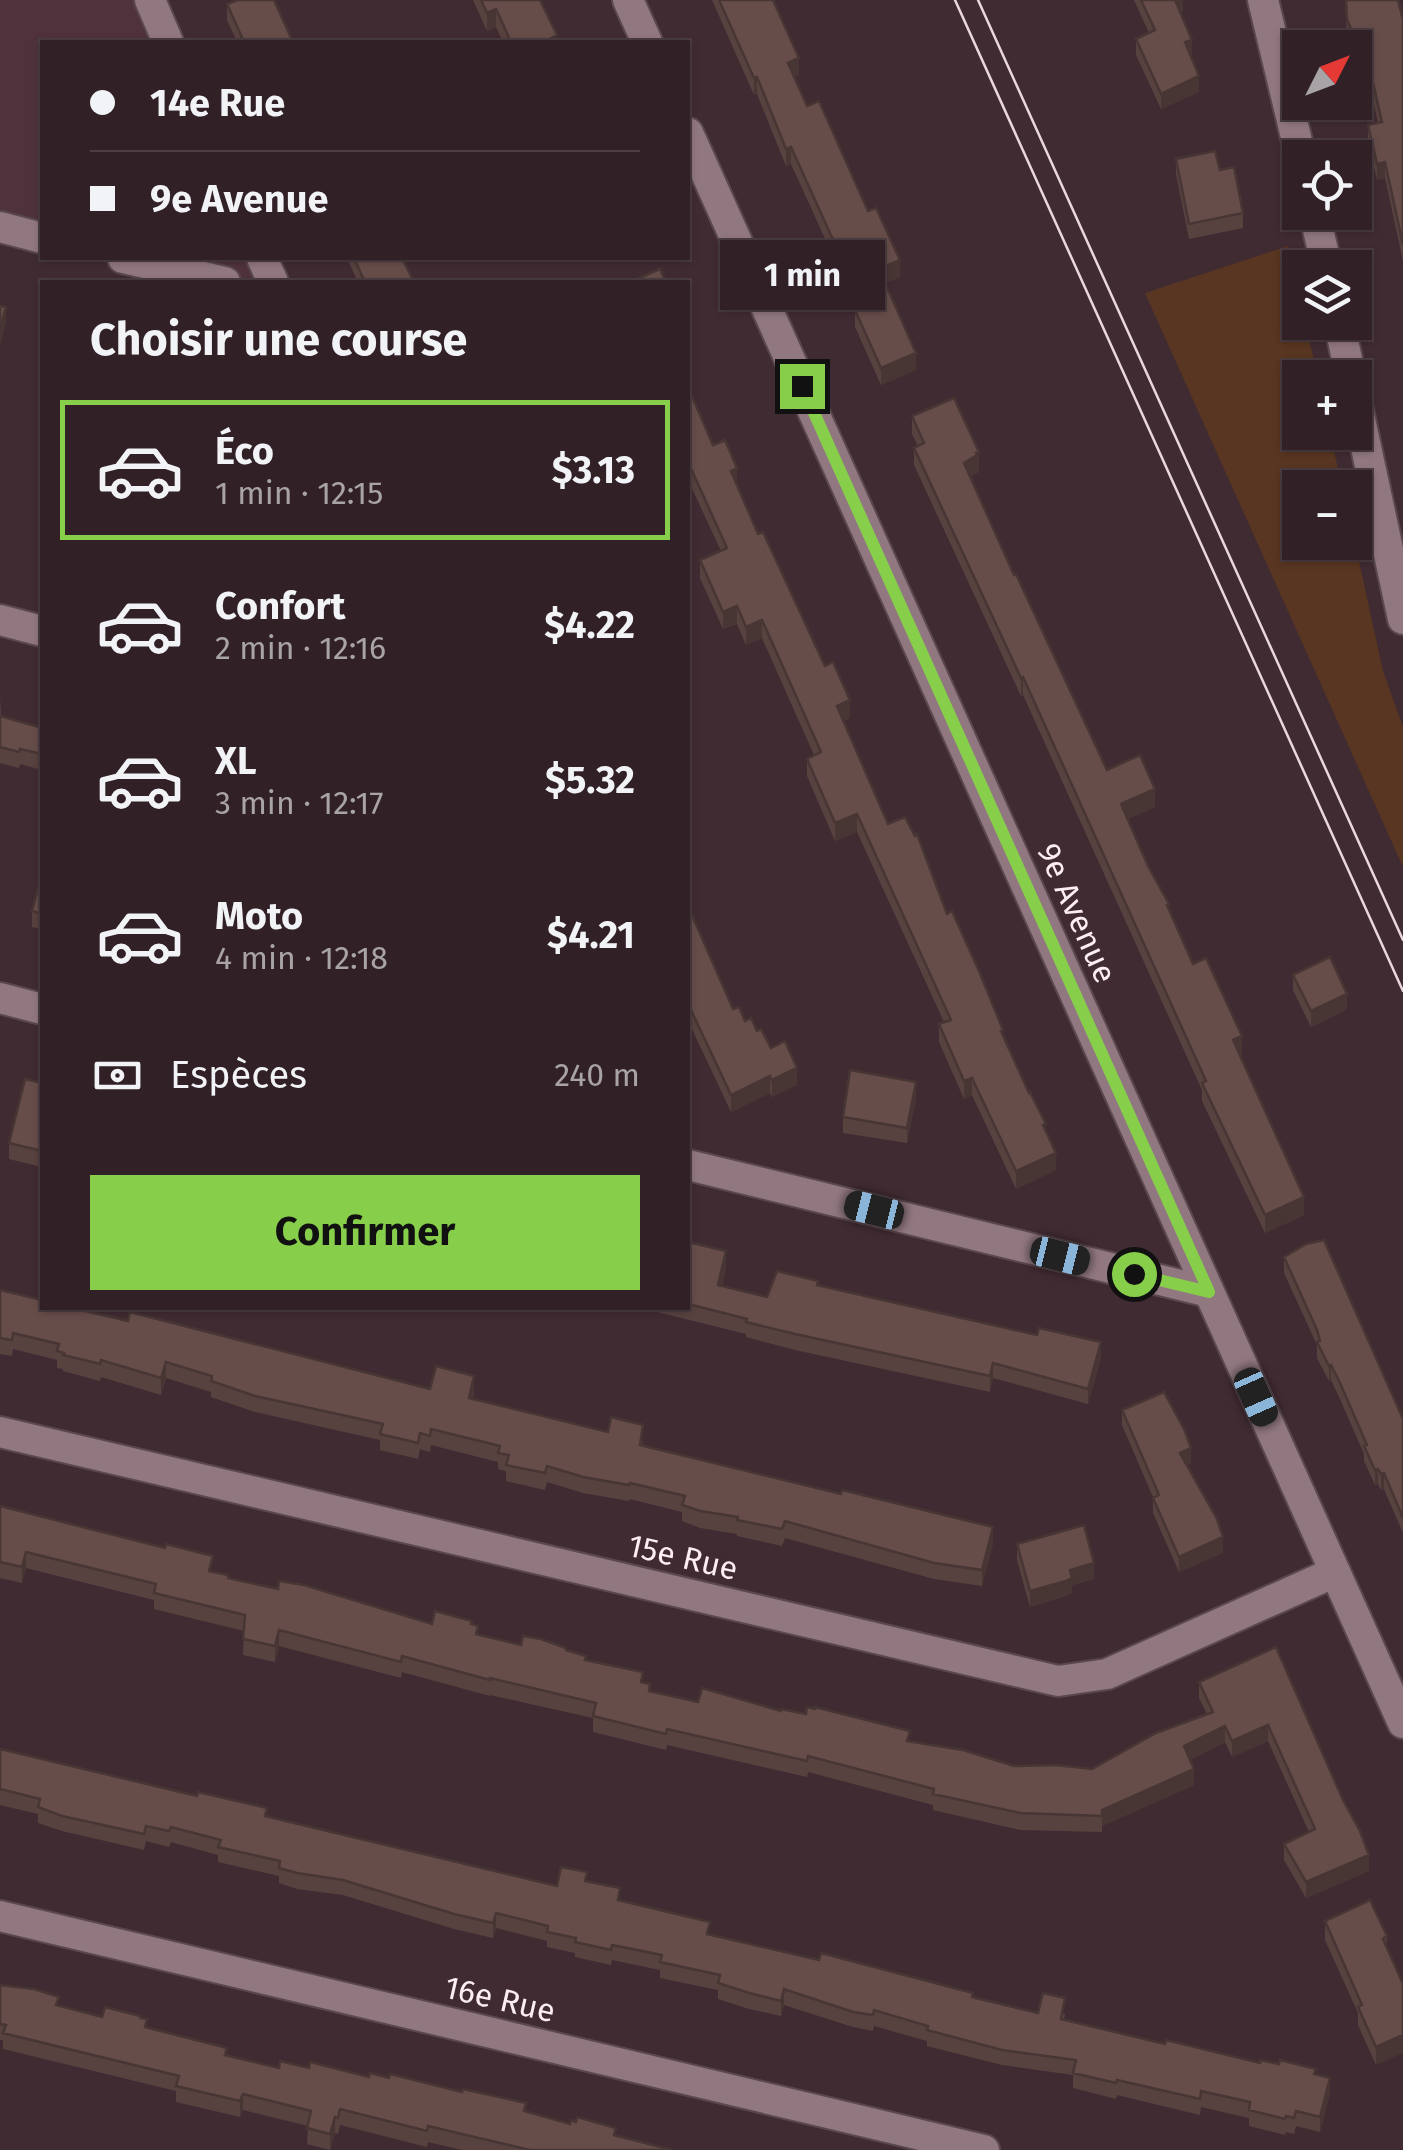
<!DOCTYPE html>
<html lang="fr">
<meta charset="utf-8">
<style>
:root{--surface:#312026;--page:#39282e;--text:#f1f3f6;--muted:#a8a3a7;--line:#4c3e43;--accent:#87cf4b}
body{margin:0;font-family:"Fira Sans",sans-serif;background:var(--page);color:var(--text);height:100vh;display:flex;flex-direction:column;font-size:38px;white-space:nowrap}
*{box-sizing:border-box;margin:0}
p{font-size:32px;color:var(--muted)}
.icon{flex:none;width:55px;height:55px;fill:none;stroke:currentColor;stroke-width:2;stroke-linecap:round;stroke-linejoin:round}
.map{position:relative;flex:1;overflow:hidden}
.sheet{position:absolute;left:40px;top:280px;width:650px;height:1030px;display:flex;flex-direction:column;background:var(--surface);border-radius:0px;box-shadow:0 2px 8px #0004,0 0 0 2px var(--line)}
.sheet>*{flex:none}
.guide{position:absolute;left:40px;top:40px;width:650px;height:220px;border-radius:0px;box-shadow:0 2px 8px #0004,0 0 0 2px var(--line);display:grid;align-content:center;height:220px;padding:0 50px;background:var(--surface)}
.needle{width:65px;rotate:48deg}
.fabs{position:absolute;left:1282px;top:30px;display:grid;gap:20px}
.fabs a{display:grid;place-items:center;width:90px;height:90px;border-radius:0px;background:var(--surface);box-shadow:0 2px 8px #0004,0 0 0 2px var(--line);font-size:50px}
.end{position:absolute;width:45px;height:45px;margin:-22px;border:12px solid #87cf4b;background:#111;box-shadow:0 0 0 5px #111}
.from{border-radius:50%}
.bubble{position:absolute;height:70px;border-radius:0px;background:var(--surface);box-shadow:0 2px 8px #0004,0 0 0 2px var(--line);font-size:32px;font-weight:700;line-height:70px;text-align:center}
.car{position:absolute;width:30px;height:60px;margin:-30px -15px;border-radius:12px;box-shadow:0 0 8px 2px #0007;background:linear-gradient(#222 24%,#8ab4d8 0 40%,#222 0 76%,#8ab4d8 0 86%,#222 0)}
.guide b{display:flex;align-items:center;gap:35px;height:95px;font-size:38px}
.guide b+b{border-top:2px solid var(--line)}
.guide i{width:25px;height:25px;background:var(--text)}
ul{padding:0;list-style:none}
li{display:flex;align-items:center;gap:30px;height:140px;margin:0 20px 15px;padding:0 30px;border:5px solid transparent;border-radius:0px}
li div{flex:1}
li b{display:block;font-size:38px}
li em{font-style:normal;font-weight:700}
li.active{border-color:var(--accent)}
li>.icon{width:90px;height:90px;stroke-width:1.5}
h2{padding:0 50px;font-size:45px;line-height:120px}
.pay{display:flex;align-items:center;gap:25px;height:110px;padding:0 50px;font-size:38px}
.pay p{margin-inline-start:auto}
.action{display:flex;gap:20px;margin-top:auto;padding:20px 50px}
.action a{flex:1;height:115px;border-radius:0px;background:var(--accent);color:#111;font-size:40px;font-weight:700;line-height:115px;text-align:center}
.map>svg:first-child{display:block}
.built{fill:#4f323c}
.green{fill:#583621}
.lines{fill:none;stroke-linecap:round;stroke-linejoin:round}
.street-casing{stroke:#5a484e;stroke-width:34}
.street{stroke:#917780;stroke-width:30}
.tram{stroke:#e8d8dd;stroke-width:2.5}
.wall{fill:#584240}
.shaded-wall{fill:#473634}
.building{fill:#664d4a;stroke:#473634;stroke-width:2.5}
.route{stroke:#87cf4b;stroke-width:12}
.labels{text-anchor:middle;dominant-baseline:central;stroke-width:9;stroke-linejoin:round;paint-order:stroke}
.street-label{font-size:32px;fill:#fdeef2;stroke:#412b32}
</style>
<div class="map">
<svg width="1403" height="2150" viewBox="0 0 1403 2150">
<rect width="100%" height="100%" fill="#412b32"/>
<g class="built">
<polygon points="0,0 150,0 168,42 42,42 42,238 0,227"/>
<polygon points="123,258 262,258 273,282 225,282"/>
</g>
<polygon class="green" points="1288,246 1300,299 1300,322 1305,323 1318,377 1300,378 1300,432 1330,433 1342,487 1300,488 1300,542 1355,543 1383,671 1403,727 1403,867 1145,293"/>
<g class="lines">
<defs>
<g id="street">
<polyline points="150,0 168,42"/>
<polyline points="628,0 647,42"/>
<polyline points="1263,0 1301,158"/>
<polyline points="688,133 1403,1723"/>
<polyline points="1314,212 1327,268"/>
<polyline points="0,227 42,238"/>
<polyline points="123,258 225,282"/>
<polyline points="262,258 273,282"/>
<polyline points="1339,322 1351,378"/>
<polyline points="1355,396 1403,619"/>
<polyline points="0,620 42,631"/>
<polyline points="0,998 42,1009"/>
<polyline points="688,1165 1209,1292"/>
<polyline points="0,1432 1058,1681 1107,1674 1335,1572"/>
<polyline points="0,1916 984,2150"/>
</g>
</defs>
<use href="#street" class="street-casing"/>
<use href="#street" class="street"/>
<g class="tram">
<polyline points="955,0 1403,991"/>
<polyline points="978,0 1403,940"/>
</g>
</g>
<g class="wall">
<polygon points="473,0 540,0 557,42 503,42 496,27 487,31"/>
<polygon points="712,0 774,0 799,75 794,77 807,106 868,211 900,277 885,283 916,370 881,385 855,327 855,310 857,309 791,164 786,166 757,94 754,95"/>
<polygon points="1134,0 1183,0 1183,10 1180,12 1192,55 1191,56 1199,92 1161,109 1136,55 1136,39 1149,33"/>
<polygon points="1345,0 1398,0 1403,20 1403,261 1385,178 1377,180 1368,142 1368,125 1378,123 1363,56 1356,58 1355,48 1352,48 1347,35"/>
<polygon points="227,4 292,42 237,42 227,20"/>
<polygon points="1176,159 1220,170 1243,213 1243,228 1189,239 1176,174"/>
<polygon points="347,258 402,258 414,282 358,282"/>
<polygon points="42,356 42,385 39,384 39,369"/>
<polygon points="688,387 713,445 737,486 758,534 850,718 844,721 888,824 947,914 1046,1130 1056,1170 1016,1189 972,1095 964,1099 939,1042 939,1024 944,1022 857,832 835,841 807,776 807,759 814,755 762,638 746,645 737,624 723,629 700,578 700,560 721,551 688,480"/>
<polygon points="912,416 979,470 977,473 970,477 1014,575 1107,770 1155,807 1128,819 1193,964 1242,1054 1240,1055 1304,1215 1265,1233 1202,1101 1202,1090 1023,695 1021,696 914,465 914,448 918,446 912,434"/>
<polygon points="0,697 1,717 42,728 42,770 20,764 19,768 0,763"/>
<polygon points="42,873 42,929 32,927 32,911"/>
<polygon points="688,906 733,1009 757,1031 797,1085 772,1097 770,1093 731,1112 690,1025"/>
<polygon points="1293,975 1347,1009 1311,1027 1293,990"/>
<polygon points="42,1083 42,1167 9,1159 9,1143"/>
<polygon points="916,1098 907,1143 843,1133 843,1117"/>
<polygon points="688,1242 726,1267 722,1286 767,1297 818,1286 1101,1358 1088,1404 993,1378 990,1392 795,1350 746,1337 746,1334 653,1311 653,1308 688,1308"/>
<polygon points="1284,1257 1403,1419 1403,1533 1384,1489 1381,1490 1378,1484 1375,1485 1364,1461 1364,1454 1340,1399 1331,1380 1329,1381 1317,1358 1317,1345 1284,1273"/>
<polygon points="0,1290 128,1321 430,1389 474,1392 473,1399 643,1441 642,1445 993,1543 982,1586 934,1579 785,1538 782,1546 737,1536 737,1534 700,1528 682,1521 682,1512 630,1499 629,1501 583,1493 547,1482 545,1490 506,1481 506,1471 498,1469 498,1462 431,1445 430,1452 420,1449 418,1459 380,1450 380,1440 255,1412 211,1397 211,1392 166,1378 161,1395 101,1377 100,1381 63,1371 63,1369 57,1368 57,1360 13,1349 12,1356 0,1354"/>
<polygon points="1122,1410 1191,1464 1187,1465 1223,1553 1179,1572 1153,1513 1153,1497 1122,1425"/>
<polygon points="0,1506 228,1578 432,1624 472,1624 478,1635 521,1645 566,1650 586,1660 643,1682 650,1691 698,1702 781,1711 1014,1766 1092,1769 1207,1714 1199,1698 1199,1682 1276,1647 1369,1871 1306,1898 1284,1860 1284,1844 1309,1832 1268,1741 1232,1757 1225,1742 1190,1760 1194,1785 1102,1826 1102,1832 1020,1830 933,1810 933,1805 808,1772 807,1777 667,1745 666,1750 593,1732 593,1718 490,1695 490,1696 402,1672 401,1678 279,1646 275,1662 243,1655 244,1631 154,1609 154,1600 26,1568 22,1583 0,1578"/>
<polygon points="1017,1544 1094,1579 1072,1585 1072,1593 1066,1596 1030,1607 1017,1560"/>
<polygon points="0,1749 267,1816 557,1886 587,1881 620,1901 710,1935 1038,2013 1065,2014 1064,2019 1165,2044 1316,2074 1330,2093 1320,2132 1296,2126 1294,2134 1286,2132 1285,2135 1249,2126 1249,2118 1201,2107 1200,2115 1117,2095 1116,2099 1073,2088 1073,2075 1002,2065 927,2046 927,2041 874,2026 873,2031 853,2027 784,2005 781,2016 749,2009 718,1999 718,1990 660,1978 660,1970 612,1960 611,1965 575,1957 575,1953 547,1947 547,1941 496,1928 493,1938 454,1929 343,1895 297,1889 279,1883 279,1876 218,1862 218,1855 171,1842 169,1847 146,1841 144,1850 62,1831 38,1823 38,1814 0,1805"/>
<polygon points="1325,1921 1387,1936 1376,2065 1358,2025 1358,2013 1325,1940"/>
<polygon points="0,1985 59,2006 102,2017 140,2018 147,2028 227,2055 279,2068 309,2068 369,2077 526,2112 672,2150 462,2150 428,2142 427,2147 340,2125 338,2134 335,2133 330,2150 307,2144 308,2126 243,2110 240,2117 176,2102 176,2091 3,2049 3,2040 0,2040"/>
</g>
<g class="shaded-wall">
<polygon points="1174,0 1183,0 1183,10 1174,14"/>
<polygon points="496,9 496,27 487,31 487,13"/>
<polygon points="557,35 557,42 542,42"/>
<polygon points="1192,40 1192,55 1185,58 1185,42"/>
<polygon points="1363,40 1363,56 1356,58 1356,42"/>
<polygon points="799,58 799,75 788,80 788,63"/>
<polygon points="1199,76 1199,92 1161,109 1161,94"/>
<polygon points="757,77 757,94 754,95 754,78"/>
<polygon points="791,147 791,164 786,166 786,149"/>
<polygon points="1385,162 1385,178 1377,180 1377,164"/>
<polygon points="900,260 900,277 879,286 879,269"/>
<polygon points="6,307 6,323 0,346 0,330"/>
<polygon points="916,353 916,370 881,385 881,368"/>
<polygon points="979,452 979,470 977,473 964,480 964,463"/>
<polygon points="737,468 737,486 731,471"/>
<polygon points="737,606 737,624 723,629 723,612"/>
<polygon points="762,620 762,638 746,645 746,627"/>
<polygon points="1023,677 1023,695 1021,696 1021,678"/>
<polygon points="850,700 850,718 837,724 837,706"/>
<polygon points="1155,789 1155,807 1121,822 1121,804"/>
<polygon points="857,814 857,832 835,841 835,823"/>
<polygon points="1347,994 1347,1009 1311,1027 1311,1011"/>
<polygon points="690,1008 690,1025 688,1026 688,1009"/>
<polygon points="1242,1036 1242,1054 1233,1058 1233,1040"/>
<polygon points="797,1068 797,1085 772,1097 772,1080"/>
<polygon points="770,1076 770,1093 731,1112 731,1095"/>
<polygon points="972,1078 972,1095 964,1099 964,1081"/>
<polygon points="916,1082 916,1098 907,1143 907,1128"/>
<polygon points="1056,1153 1056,1170 1016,1189 1016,1171"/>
<polygon points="1304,1197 1304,1215 1265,1233 1265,1215"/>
<polygon points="726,1251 726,1267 718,1301 718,1285"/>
<polygon points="1101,1342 1101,1358 1088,1404 1088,1389"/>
<polygon points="166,1362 166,1378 161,1395 161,1378"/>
<polygon points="993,1363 993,1378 990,1392 990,1376"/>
<polygon points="1331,1365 1331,1380 1329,1381 1329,1366"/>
<polygon points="474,1376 474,1392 469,1414 469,1398"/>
<polygon points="1191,1448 1191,1464 1180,1468 1180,1453"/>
<polygon points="1378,1469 1378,1484 1375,1485 1375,1470"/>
<polygon points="1384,1473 1384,1489 1381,1490 1381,1474"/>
<polygon points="993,1527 993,1543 982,1586 982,1570"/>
<polygon points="1223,1537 1223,1553 1179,1572 1179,1557"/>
<polygon points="26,1552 26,1568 22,1583 22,1567"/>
<polygon points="1094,1563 1094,1579 1072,1585 1072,1593 1066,1596 1030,1607 1030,1591 1070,1570"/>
<polygon points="279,1630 279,1646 275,1662 275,1646"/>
<polygon points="1268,1725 1268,1741 1232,1757 1232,1741"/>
<polygon points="1225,1726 1225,1742 1184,1763 1184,1746"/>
<polygon points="1194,1769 1194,1785 1102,1826 1102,1810"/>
<polygon points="1369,1855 1369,1871 1306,1898 1306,1882"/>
<polygon points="496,1913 496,1928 493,1938 493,1923"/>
<polygon points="784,1989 784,2005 781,2016 781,2001"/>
<polygon points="1403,2035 1403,2053 1376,2065 1376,2047"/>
<polygon points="1330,2078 1330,2093 1320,2132 1320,2117"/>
<polygon points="243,2094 243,2110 240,2117 240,2101"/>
<polygon points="335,2117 335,2133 330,2150 330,2134"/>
</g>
<g class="building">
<polygon points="238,0 274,0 292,40 289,41 290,42 244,42 227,4"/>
<polygon points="481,0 540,0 557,35 543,42 511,42 496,9 487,13"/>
<polygon points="719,0 773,0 799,58 788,63 807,106 819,101 868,211 876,208 900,260 879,269 916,353 881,368 855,310 863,306 791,147 786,149 757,77 754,78"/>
<polygon points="1141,0 1175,0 1192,40 1185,42 1199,76 1161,94 1136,39 1155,30"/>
<polygon points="1346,0 1398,0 1403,20 1403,245 1385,162 1377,164 1368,125 1382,122 1363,40 1356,42 1347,19"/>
<polygon points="1215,151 1220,170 1234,167 1243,213 1189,224 1176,159"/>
<polygon points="354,258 402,258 414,282 362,282 364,280"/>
<polygon points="660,269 666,282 630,282"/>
<polygon points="0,306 6,307 0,330"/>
<polygon points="688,387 713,445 725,440 737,468 731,471 758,534 763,532 825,666 833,662 850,700 837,706 888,824 905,817 915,836 917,834 947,914 952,911 979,971 1003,1030 1001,1031 1029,1093 1030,1092 1046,1124 1043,1125 1056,1153 1016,1171 972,1078 964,1081 939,1024 951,1020 857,814 835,823 807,759 821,752 762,620 746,627 737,606 723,612 700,560 727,548 688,462"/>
<polygon points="954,398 979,452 976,453 977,455 964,463 1014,575 1016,574 1107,770 1140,755 1155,789 1121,804 1148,866 1169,904 1167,905 1193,964 1206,958 1242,1036 1233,1040 1304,1197 1265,1215 1202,1083 1206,1081 1023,677 1021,678 914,448 924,443 912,416"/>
<polygon points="0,716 42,728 42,754 20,749 19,752 0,747"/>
<polygon points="42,873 42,914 32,911"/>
<polygon points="688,906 733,1009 739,1007 745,1021 751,1018 757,1031 761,1029 771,1048 785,1041 797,1068 772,1080 770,1076 731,1095 690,1008 688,1009"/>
<polygon points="1330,957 1347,994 1311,1011 1293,975"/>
<polygon points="850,1070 916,1082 907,1128 843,1117"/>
<polygon points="25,1079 42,1083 42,1151 9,1143"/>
<polygon points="1324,1240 1403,1419 1403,1518 1384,1473 1381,1474 1378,1469 1375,1470 1364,1446 1367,1445 1340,1383 1331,1365 1329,1366 1317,1342 1320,1341 1317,1330 1284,1257 1306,1244"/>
<polygon points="688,1242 726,1251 718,1285 767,1297 777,1271 818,1281 817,1285 1037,1335 1039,1328 1101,1342 1088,1389 993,1363 990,1376 795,1334 746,1322 747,1319 688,1304"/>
<polygon points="0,1290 42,1300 42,1308 73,1308 128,1321 130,1312 430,1389 436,1366 474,1376 469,1398 608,1432 611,1417 643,1425 640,1445 841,1494 842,1490 993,1527 982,1570 934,1563 785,1521 782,1529 737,1520 738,1517 700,1511 682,1505 685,1496 630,1483 629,1485 583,1477 547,1466 545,1473 506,1465 509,1455 498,1453 500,1446 431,1429 430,1436 420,1433 418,1443 380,1434 383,1424 255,1396 211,1381 212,1376 166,1362 161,1378 101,1360 100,1364 63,1355 64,1353 57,1351 59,1344 13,1333 12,1340 0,1338"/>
<polygon points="1164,1392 1185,1431 1191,1448 1180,1453 1217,1519 1223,1537 1179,1557 1153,1498 1159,1495 1122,1410"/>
<polygon points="0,1506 165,1548 166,1544 213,1556 209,1571 228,1575 228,1578 278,1589 279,1581 304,1585 432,1624 435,1611 472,1621 471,1624 478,1626 476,1634 521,1645 523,1636 541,1639 566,1648 566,1650 586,1656 585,1660 643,1672 641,1682 650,1684 649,1691 698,1702 702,1688 781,1711 781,1709 806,1714 807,1707 815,1709 815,1707 910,1731 907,1741 963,1750 1014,1766 1056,1765 1092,1769 1156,1733 1213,1712 1199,1682 1276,1647 1343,1800 1360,1831 1369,1855 1306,1882 1284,1844 1315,1829 1268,1725 1232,1741 1225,1726 1184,1746 1194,1769 1102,1810 1102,1816 1020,1813 933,1794 934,1789 808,1756 807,1761 667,1729 666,1734 593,1716 596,1703 490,1678 490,1680 402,1656 401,1662 279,1630 275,1646 243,1639 245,1615 154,1593 156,1584 26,1552 22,1567 0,1562"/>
<polygon points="1084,1525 1094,1563 1070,1570 1072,1578 1066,1581 1030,1591 1017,1544"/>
<polygon points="0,1749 197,1796 198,1792 267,1808 265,1816 557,1886 561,1867 587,1872 585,1881 620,1888 618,1900 710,1922 707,1934 819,1960 821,1953 973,1993 972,1997 1038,2013 1043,1993 1065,1998 1061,2019 1165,2044 1166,2040 1260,2063 1260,2060 1279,2064 1280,2060 1316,2069 1314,2074 1330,2078 1320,2117 1296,2111 1294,2118 1286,2116 1285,2119 1249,2110 1250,2102 1201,2091 1200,2099 1117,2080 1116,2083 1073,2073 1076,2060 1002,2050 927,2030 928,2026 874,2010 873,2015 853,2012 784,1989 781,2001 749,1993 718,1983 720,1975 660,1962 662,1955 612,1945 611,1950 575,1942 576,1938 547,1932 548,1926 496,1913 493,1923 454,1914 343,1880 297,1873 279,1868 280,1861 218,1847 221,1840 171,1827 169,1831 146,1826 144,1834 62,1816 38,1807 40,1799 0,1789"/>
<polygon points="1370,1900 1387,1936 1383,1939 1403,1984 1403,2035 1376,2047 1358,2007 1362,2005 1325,1921"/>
<polygon points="0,1985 34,1989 59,1997 56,2005 102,2017 105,2007 140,2016 140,2018 147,2019 145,2027 227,2048 225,2055 279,2068 280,2061 309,2068 310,2062 369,2077 370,2073 389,2078 390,2074 462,2092 463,2089 526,2103 524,2111 570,2124 571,2120 576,2122 577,2117 616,2128 614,2135 672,2150 530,2150 428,2126 427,2131 340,2109 338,2118 335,2117 330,2134 307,2128 311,2111 243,2094 240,2101 176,2086 179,2076 3,2033 6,2025 0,2024"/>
</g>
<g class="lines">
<polyline class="route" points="802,386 1209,1292 1134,1274"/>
</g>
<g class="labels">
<g class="street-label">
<text transform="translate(1077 913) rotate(66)">9e Avenue</text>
<text transform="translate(683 1557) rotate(13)">15e Rue</text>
<text transform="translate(500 1999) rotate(13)">16e Rue</text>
</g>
</g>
</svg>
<div class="fabs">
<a><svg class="needle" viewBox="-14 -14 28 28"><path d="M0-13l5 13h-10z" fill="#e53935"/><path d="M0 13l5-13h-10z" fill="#a8a3a7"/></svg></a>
<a><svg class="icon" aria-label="locate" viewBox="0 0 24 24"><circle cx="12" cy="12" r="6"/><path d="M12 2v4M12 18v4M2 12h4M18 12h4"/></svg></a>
<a><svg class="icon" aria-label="layers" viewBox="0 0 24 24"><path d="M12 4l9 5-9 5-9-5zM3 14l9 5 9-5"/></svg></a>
<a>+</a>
<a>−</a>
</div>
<i class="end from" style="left:1134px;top:1274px"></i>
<i class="end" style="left:802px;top:386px"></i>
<div class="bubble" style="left:720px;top:240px;width:165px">1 min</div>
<i class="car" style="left:874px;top:1210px;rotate:284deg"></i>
<i class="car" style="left:1060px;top:1256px;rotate:104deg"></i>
<i class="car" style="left:1256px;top:1397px;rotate:156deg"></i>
<div class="guide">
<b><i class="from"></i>14e Rue</b>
<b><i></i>9e Avenue</b>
</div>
<section class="sheet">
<h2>Choisir une course</h2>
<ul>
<li class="active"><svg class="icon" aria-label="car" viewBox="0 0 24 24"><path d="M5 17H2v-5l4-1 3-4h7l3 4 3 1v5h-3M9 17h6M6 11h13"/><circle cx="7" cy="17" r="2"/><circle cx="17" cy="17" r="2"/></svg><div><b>Éco</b><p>1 min · 12:15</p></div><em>$3.13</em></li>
<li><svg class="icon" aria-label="car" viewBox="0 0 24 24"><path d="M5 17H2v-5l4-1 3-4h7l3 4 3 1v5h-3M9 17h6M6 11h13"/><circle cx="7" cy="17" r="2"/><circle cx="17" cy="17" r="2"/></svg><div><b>Confort</b><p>2 min · 12:16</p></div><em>$4.22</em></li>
<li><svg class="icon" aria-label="car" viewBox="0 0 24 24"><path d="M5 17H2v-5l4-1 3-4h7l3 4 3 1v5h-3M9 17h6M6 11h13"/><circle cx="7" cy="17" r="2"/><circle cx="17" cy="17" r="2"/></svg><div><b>XL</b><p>3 min · 12:17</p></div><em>$5.32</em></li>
<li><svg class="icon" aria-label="car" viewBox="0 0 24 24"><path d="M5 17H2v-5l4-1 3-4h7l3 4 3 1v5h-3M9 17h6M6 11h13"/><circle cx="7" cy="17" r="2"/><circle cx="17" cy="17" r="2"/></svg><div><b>Moto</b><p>4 min · 12:18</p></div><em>$4.21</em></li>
</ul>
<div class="pay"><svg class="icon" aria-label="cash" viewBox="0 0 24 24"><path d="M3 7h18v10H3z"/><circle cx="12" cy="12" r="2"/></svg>Espèces<p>240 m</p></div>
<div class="action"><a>Confirmer</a></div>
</section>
</div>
